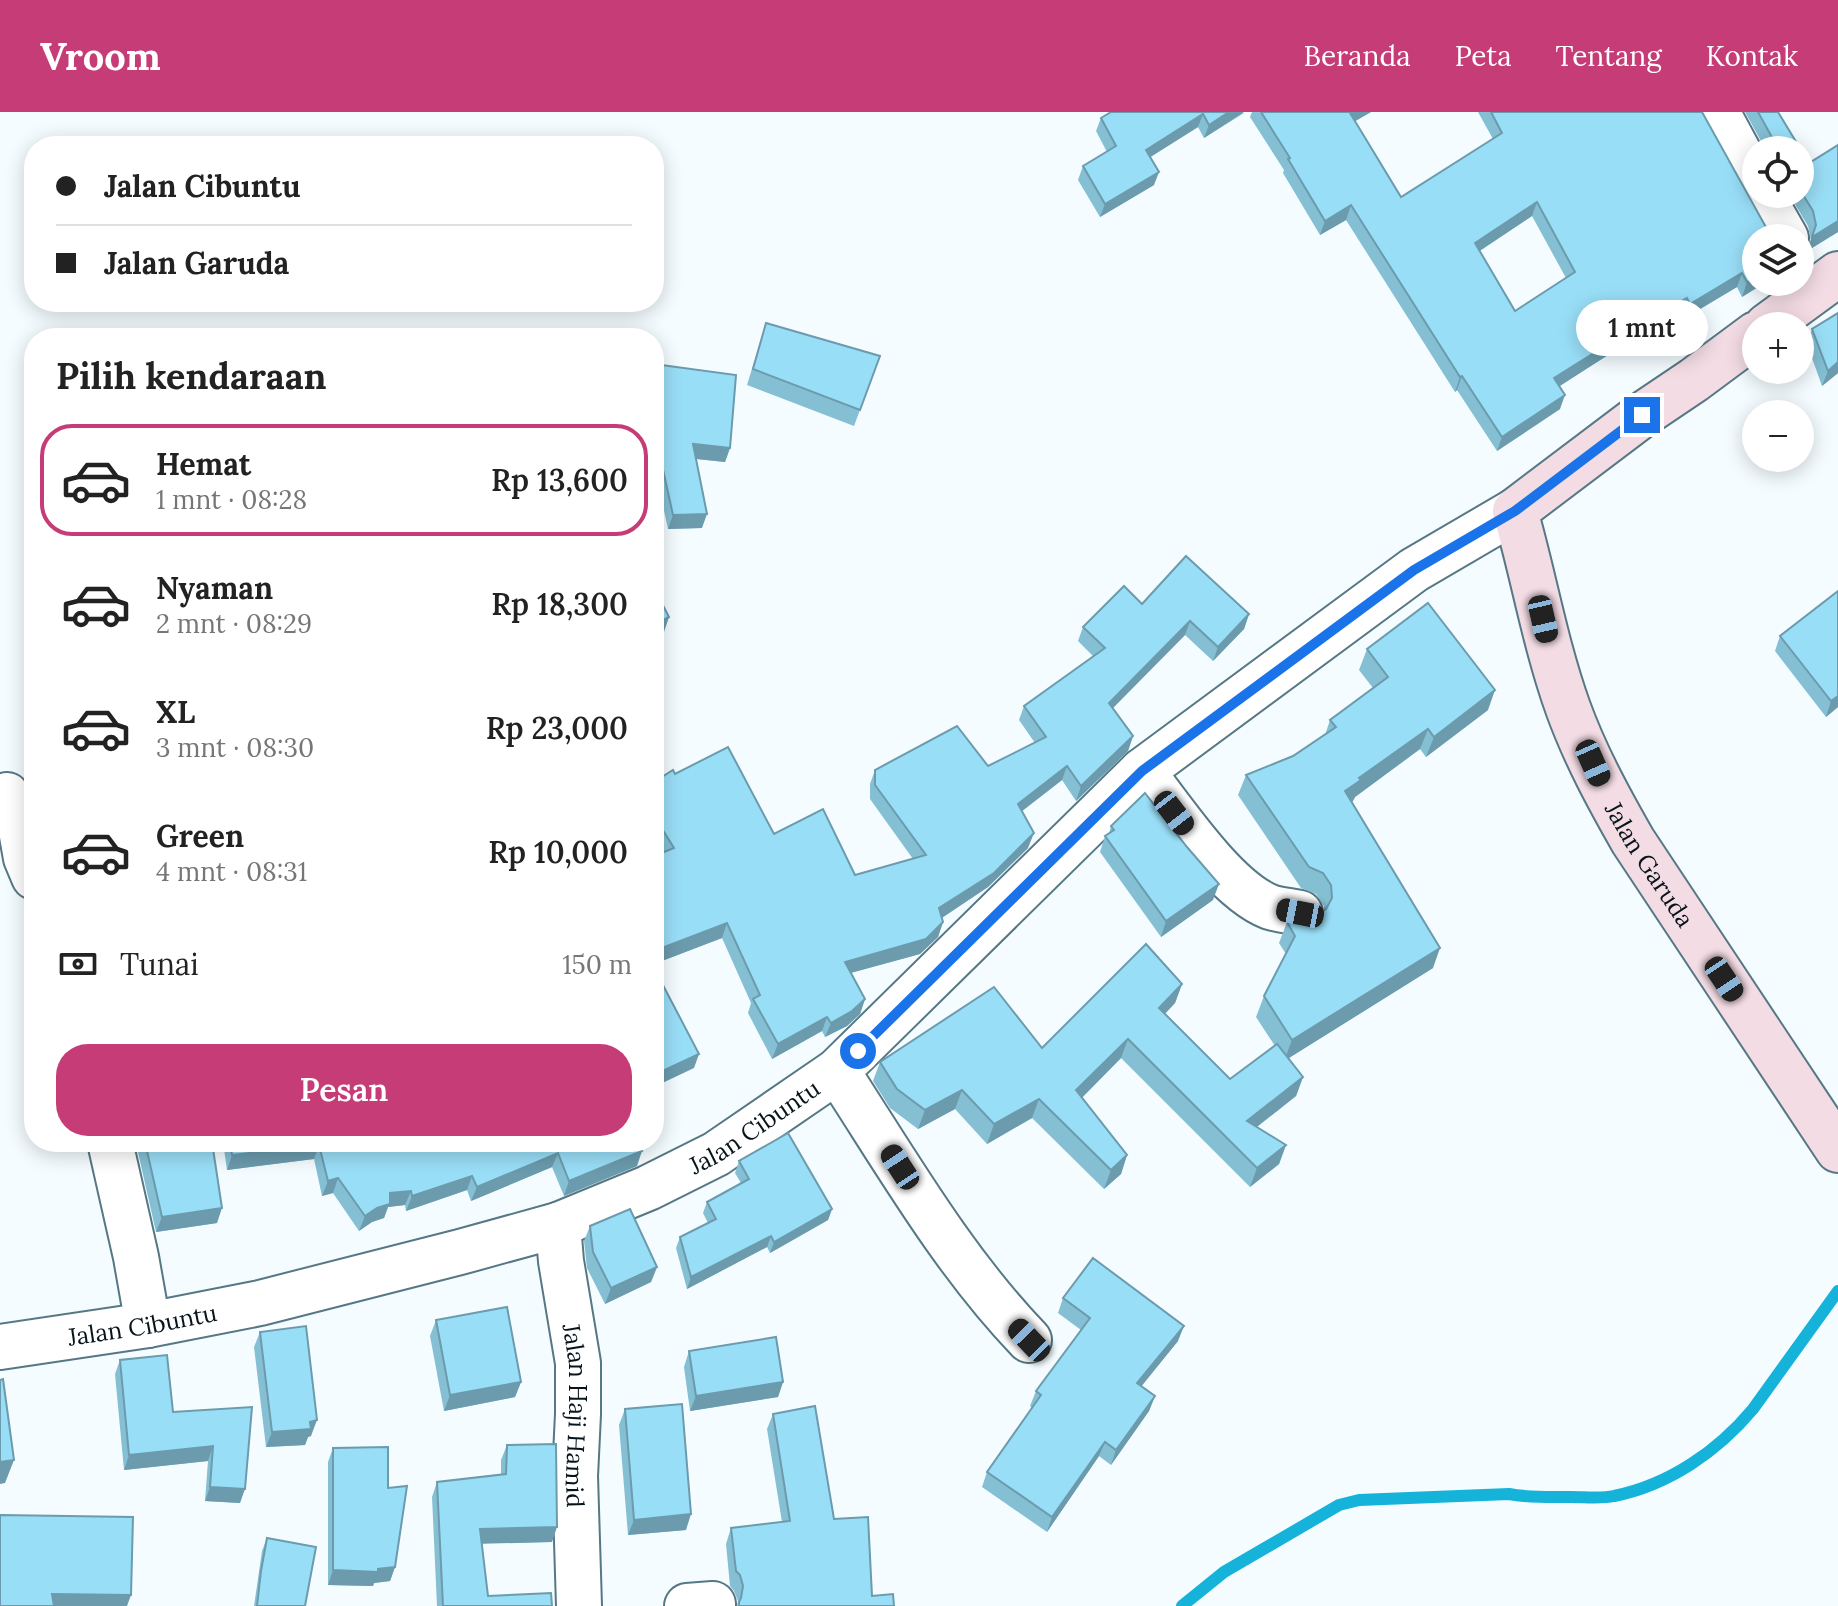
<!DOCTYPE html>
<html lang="id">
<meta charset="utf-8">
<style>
:root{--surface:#fff;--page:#f2f2f2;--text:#222;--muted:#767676;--line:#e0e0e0;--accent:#c63c76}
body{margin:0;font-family:Lora,serif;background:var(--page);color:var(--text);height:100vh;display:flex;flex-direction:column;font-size:30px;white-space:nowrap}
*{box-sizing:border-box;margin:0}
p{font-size:26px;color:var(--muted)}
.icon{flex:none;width:44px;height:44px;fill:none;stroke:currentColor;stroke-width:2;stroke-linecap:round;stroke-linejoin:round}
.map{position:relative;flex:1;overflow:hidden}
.sheet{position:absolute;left:24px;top:216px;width:640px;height:824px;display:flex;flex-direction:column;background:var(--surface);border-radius:32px;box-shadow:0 4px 20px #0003}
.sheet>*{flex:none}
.top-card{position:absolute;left:24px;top:24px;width:640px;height:176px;border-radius:32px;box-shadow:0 4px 20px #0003;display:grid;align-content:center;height:176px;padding:0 32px;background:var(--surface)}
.controls{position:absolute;left:1742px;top:24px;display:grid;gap:16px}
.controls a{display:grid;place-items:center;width:72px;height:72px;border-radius:50%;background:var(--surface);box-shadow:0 4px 20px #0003;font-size:40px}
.end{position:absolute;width:36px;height:36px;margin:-18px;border:10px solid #1a73e8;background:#fff;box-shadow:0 0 0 4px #fff}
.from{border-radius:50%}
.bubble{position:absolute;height:56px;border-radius:28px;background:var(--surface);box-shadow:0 4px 20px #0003;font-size:26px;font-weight:600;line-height:56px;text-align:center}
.car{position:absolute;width:24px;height:48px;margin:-24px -12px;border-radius:10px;box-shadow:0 0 6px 2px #0007;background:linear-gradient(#222 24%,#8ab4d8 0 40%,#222 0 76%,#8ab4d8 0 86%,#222 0)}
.top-card b{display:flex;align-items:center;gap:28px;height:76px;font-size:30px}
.top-card b+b{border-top:2px solid var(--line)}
.top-card i{width:20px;height:20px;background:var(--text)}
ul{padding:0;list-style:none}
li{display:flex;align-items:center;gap:24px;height:112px;margin:0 16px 12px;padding:0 16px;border:4px solid transparent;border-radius:32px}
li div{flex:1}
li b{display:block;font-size:30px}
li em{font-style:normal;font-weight:600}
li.on{border-color:var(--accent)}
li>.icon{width:72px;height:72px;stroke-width:1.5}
h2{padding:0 32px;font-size:36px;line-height:96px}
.pay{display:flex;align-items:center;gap:20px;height:88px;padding:0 32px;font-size:30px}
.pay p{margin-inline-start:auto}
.button{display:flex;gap:16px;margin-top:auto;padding:16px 32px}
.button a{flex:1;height:92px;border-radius:32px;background:var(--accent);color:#fff;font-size:32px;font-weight:600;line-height:92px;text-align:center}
header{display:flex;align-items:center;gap:48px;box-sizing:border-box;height:112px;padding:0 40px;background:var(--accent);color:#fff}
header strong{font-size:38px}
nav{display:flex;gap:44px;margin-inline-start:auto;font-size:28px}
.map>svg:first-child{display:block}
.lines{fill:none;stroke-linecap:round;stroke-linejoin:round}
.stream{stroke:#15b2da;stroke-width:12}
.street-casing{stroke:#567885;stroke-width:48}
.secondary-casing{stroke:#567885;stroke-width:48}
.street{stroke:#fff;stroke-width:44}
.secondary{stroke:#f4dce4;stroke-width:44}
.wall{fill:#84bfd4;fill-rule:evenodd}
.shaded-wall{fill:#6b9bad}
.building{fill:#99def7;stroke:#6b9bad;stroke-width:2;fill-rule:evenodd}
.route{stroke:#1a73e8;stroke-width:10}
.labels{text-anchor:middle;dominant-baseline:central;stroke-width:6;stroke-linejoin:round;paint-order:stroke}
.street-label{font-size:24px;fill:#07151a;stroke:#fff}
</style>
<header>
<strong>Vroom</strong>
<nav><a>Beranda</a><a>Peta</a><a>Tentang</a><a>Kontak</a></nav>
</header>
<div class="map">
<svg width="1838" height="1494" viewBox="0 0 1838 1494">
<rect width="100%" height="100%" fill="#f4fcff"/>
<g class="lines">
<path class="stream" d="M1182 1494 1224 1460 1339 1393 1359 1388 1509 1382C1530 1386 1550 1385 1571 1385 1585 1385 1601 1387 1614 1384 1669 1373 1718 1339 1753 1297L1838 1179"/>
<defs>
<g id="street">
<polyline points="1717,0 1756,72"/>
<polyline points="1761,82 1786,126"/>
<path d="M1142 659C1172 697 1225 778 1270 795 1279 798 1291 799 1300 801"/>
<polyline points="7,683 21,718 26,746 34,765"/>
<path d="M837 959C897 1051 953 1149 1029 1228"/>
<polyline points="110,1030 136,1145 148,1213"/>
<path id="s1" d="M558 1113 561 1149 578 1251V1302L575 1364 579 1494"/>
<path id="s2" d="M0 1235 148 1213 260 1191 460 1140 558 1113 648 1076 716 1042 837 959 1142 659 1414 458 1515 399"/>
<polyline points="687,1494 713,1492"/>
</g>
<g id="secondary">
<polyline points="1767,214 1838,162"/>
<path id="s3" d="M1756 222 1694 268 1642 303 1515 399C1534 465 1545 532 1568 596 1585 643 1609 687 1633 729L1838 1038"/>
</g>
</defs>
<use href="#street" class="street-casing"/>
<use href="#secondary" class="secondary-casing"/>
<use href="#street" class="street"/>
<use href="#secondary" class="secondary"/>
</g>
<g class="wall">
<path d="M1252 0H1371L1355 9 1401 85 1493 27 1478 0H1702L1756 170H1766L1742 185 1737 175 1685 206 1682 200 1619 236 1559 274 1560 297 1497 339 1457 278 1455 280 1346 108 1320 123 1283 61 1284 58 1250 5ZM1532 104 1566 166 1515 199 1480 139Z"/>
<polygon points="1745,0 1778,0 1809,51 1838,33 1838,120 1807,139 1811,127 1808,114 1789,82 1800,82 1800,38 1766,38"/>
<polygon points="1244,1 1204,26 1198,15 1150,45 1154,73 1100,105 1078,68 1083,54 1107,40 1096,19 1101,6"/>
<polygon points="766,211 880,244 854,314 747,273"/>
<polygon points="1812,217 1838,261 1822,274 1807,232"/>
<polygon points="654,252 730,336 725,350 696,347 702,416 668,417 654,353"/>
<polygon points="1142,492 1249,502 1244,517 1213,549 1185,523 1113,596 1133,624 1128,639 1076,689 1062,668 1022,699 1028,736 988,775 942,806 943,810 938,825 920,842 851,861 865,887 860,902 847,914 825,925 822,919 772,947 748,901 751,891 722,826 654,852 654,745 663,741 654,727 654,670 675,662 774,722 855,763 913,747 870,687 870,672 875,658 988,654 1035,631 1019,608 1024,594 1093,544 1078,529 1083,515"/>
<polygon points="1780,524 1838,595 1826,605 1775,539"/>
<polygon points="1367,537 1488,598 1426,645 1420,637 1355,685 1352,690 1433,856 1289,946 1303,965 1296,984 1257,1015 1286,1033 1279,1052 1250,1075 1121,946 1082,985 1127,1043 1121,1062 1104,1077 1032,1006 987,1032 955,997 918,1017 890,996 873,969 880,950 1042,936 1182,872 1175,891 1165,902 1230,967 1275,934 1256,905 1264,884 1286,842 1279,831 1287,810 1316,804 1324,798 1324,794 1316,782 1301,776 1238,683 1246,663 1293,644 1325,623 1330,608 1373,576 1359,558"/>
<polygon points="1111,714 1213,788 1161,825 1100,740 1105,724 1109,722"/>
<polygon points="139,1030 212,1030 217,1111 156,1120 137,1036"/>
<polygon points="223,1030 638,1030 637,1054 564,1084 552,1055 471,1089 467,1078 406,1099 405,1093 388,1095 384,1106 372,1110 359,1119 333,1081 322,1084 314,1047 227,1058"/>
<polygon points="739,1049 832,1097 828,1108 770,1141 767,1135 687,1177 676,1136 680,1125 708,1111 703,1101 707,1090 741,1071 735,1061"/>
<polygon points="590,1114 657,1155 651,1170 605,1192 587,1156 584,1129"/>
<polygon points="1063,1186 1178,1229 1141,1274 1155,1284 1149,1299 1111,1353 1099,1344 1047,1420 982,1375 987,1360 1032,1296 1030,1294 1036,1279 1081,1218 1058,1201"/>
<polygon points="436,1208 521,1270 515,1285 444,1299 430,1224"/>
<polygon points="260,1220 311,1324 308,1325 305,1333 266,1335 254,1235"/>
<polygon points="689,1239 783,1270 778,1285 690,1299 684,1255"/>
<polygon points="120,1248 173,1300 252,1295 240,1391 205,1389 208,1349 124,1358 115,1262"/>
<polygon points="625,1297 686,1418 628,1423 619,1313"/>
<polygon points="773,1302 834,1407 872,1484 894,1494 737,1494 738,1489 734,1479 730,1474 726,1432 731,1416 782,1410 767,1317"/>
<polygon points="507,1333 552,1430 482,1431 488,1484 552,1494 437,1494 432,1385 437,1370 501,1362 501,1348"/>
<polygon points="333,1336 388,1376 395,1455 390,1469 374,1471 373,1474 328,1473 328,1350"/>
<polygon points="267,1426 305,1494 254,1494 262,1439"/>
</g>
<g class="shaded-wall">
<polygon points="1229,0 1244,0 1204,26 1209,13"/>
<polygon points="1351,0 1371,0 1345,15"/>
<polygon points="1203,2 1198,15 1141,51 1146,38"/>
<polygon points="1159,60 1154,73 1100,105 1105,92"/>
<polygon points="1537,90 1532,104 1470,145 1475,131"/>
<polygon points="1351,93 1346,108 1320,123 1325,109"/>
<polygon points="1838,109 1838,120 1807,139 1812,125"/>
<polygon points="1742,161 1737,175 1685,206 1690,192"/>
<polygon points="1756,165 1756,170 1766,170 1742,185 1747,170"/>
<polygon points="1687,186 1682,200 1619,236 1549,281 1554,266 1624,222"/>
<polygon points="1838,250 1838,261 1822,274 1828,259"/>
<polygon points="1462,264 1457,278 1455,280 1460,265"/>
<polygon points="1565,283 1560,297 1497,339 1502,325"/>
<polygon points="693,332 730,336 725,350 688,346"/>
<polygon points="707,402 702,416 668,417 673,403"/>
<polygon points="1249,502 1244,517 1213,549 1218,535"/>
<polygon points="669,505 664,520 654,525 654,513"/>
<polygon points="1190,509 1185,523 1104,605 1109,591"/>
<polygon points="1495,578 1488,598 1426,645 1434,625"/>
<polygon points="1838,584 1838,595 1826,605 1831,589"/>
<polygon points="1428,617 1420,637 1355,685 1353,689 1338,700 1345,679 1359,666"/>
<polygon points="1133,624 1128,639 1076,689 1081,674"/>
<polygon points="1067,654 1062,668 1013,706 1018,692"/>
<polygon points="1034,721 1028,736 988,775 934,811 939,796"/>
<polygon points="1219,772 1213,788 1161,825 1166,809"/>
<polygon points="943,810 938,825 920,842 839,864 845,850"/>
<polygon points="727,811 722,826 654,852 654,839"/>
<polygon points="1440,836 1433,856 1284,949 1292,928"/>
<polygon points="1182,872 1175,891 1152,915 1159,896"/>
<polygon points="865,887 860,902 847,914 825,925 831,911"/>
<polygon points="827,905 822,919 772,947 778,932"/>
<polygon points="1128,927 1121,946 1070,998 1076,978"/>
<polygon points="699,942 694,956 654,975 654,963"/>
<polygon points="1303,965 1296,984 1240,1028 1247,1009"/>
<polygon points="962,978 955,997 918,1017 925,998"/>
<polygon points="1039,987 1032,1006 987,1032 994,1012"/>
<polygon points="319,1033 314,1047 227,1058 232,1043"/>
<polygon points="1286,1033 1279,1052 1250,1075 1257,1056"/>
<polygon points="642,1039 637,1054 564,1084 569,1069"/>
<polygon points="558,1041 552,1055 471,1089 477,1075"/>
<polygon points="1127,1043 1121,1062 1104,1077 1111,1058"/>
<polygon points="472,1064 467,1078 406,1099 412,1084"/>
<polygon points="338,1066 333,1081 322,1084 328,1069"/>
<polygon points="411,1079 405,1093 388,1095 384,1106 372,1110 359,1119 365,1104 390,1081"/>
<polygon points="222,1096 217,1111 156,1120 162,1105"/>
<polygon points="832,1097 828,1108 770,1141 774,1130"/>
<polygon points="771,1124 767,1135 687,1177 691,1165"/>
<polygon points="657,1155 651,1170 605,1192 611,1176"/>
<polygon points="1184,1214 1178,1229 1132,1286 1137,1271"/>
<polygon points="521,1270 515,1285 444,1299 450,1283"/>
<polygon points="783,1270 778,1285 690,1299 696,1284"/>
<polygon points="1155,1284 1149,1299 1111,1353 1116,1338"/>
<polygon points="317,1308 311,1324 308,1325 305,1333 266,1335 272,1320"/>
<polygon points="1105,1330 1099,1344 1047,1420 1052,1405"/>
<polygon points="213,1334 208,1349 124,1358 129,1343"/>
<polygon points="14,1348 5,1371 0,1372 0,1350"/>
<polygon points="210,1375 245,1377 240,1391 205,1389"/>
<polygon points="691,1402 686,1418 628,1423 634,1408"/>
<polygon points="557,1415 552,1430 474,1432 480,1417"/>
<polygon points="395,1455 390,1469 374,1471 373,1474 328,1473 333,1458 378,1457"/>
<polygon points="52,1482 131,1483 127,1494 48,1494"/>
</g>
<g class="building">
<polygon points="1111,0 1229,0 1209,13 1203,2 1146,38 1159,60 1105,92 1083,54 1116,34 1101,6"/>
<path d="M1261 0H1351L1350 1 1401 85 1502 21 1491 0H1702L1772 126H1756V165L1747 170 1742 161 1690 192 1687 186 1624 222 1554 266 1565 283 1502 325 1462 264 1460 265 1351 93 1325 109 1288 47 1290 46ZM1537 90 1575 160 1515 199 1475 131Z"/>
<polygon points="1758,0 1778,0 1809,51 1838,33 1838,109 1812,125 1816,113 1813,99 1800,78 1800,38 1779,38"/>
<polygon points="1838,201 1838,250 1828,259 1812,217"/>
<polygon points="766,211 880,244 860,298 753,257"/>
<polygon points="654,252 736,263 730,336 693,332 707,402 673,403 654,317"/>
<polygon points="1186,444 1249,502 1218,535 1190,509 1109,591 1133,624 1081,674 1067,654 1018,692 1034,721 994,761 939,796 943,810 926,827 845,850 865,887 852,899 831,911 827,905 778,932 753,887 760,883 727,811 654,839 654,744 674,736 654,704 654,670 673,658 675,662 728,635 774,722 823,697 855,763 926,743 875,673 875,658 957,614 988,654 1046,625 1024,594 1105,536 1083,515 1124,474 1142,492"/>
<polygon points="654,476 669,505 654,513"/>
<polygon points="1838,479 1838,584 1831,589 1780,524"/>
<polygon points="1428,491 1495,578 1434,625 1428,617 1359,666 1361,668 1345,679 1440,836 1292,928 1264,884 1295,824 1287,810 1298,804 1316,804 1326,797 1332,786 1331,773 1323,761 1309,755 1246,663 1293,644 1336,615 1330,608 1388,565 1367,537"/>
<polygon points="1145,681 1187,735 1219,772 1166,809 1105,724 1114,718 1111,714"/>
<polygon points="1146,832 1182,872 1159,896 1230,967 1277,932 1303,965 1247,1009 1286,1033 1257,1056 1128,927 1076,978 1127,1043 1111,1058 1039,987 994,1012 962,978 925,998 897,977 880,950 994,875 1042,936"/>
<polygon points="654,856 699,942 654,963"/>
<polygon points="788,1021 832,1097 774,1130 771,1124 691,1165 680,1125 716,1107 707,1090 749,1067 739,1049"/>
<polygon points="145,1030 212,1030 222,1096 162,1105"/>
<polygon points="230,1030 638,1030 642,1039 569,1069 558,1041 477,1075 472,1064 412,1084 411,1079 390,1081 390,1092 377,1096 365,1104 338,1066 328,1069 319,1033 232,1043"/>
<polygon points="630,1097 657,1155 611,1176 593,1140 590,1114"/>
<polygon points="1093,1146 1184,1214 1137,1271 1155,1284 1116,1338 1105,1330 1052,1405 987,1360 1041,1283 1036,1279 1090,1206 1063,1186"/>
<polygon points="507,1195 521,1270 450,1283 436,1208"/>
<polygon points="306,1214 317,1308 310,1310 311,1317 272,1320 260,1220"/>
<polygon points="776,1225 783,1270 696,1284 689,1239"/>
<polygon points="167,1243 173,1300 252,1295 245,1377 210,1375 213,1334 129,1343 120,1248"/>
<polygon points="3,1267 14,1348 0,1350 0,1268"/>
<polygon points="682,1292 691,1402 634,1408 625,1297"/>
<polygon points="815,1294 834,1407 868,1405 872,1484 893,1482 894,1494 739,1494 739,1490 741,1486 743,1474 740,1463 736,1459 731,1416 790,1409 773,1302"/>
<polygon points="556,1332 557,1415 480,1417 488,1484 551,1481 552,1494 443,1494 437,1370 506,1362 507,1333"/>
<polygon points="388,1335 388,1376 407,1374 395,1455 378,1457 378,1460 333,1458 333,1336"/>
<polygon points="0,1403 133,1405 131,1483 52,1482 54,1494 0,1494"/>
<polygon points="267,1426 316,1435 305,1494 257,1494 261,1459"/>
</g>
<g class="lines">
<polyline class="route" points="858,939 1142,659 1414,458 1515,399 1642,303"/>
</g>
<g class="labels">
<g class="street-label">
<text stroke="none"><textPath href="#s3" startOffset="680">Jalan Garuda</textPath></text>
<text stroke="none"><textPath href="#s2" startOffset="792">Jalan Cibuntu</textPath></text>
<text stroke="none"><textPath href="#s2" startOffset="144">Jalan Cibuntu</textPath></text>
<text stroke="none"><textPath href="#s1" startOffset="192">Jalan Haji Hamid</textPath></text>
</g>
</g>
</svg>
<div class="controls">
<a><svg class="icon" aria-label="locate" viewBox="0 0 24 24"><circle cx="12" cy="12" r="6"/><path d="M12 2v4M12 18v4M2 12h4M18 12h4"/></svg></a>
<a><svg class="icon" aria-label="layers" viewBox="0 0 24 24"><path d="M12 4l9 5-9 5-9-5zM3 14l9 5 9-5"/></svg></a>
<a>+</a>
<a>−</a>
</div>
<i class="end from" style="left:858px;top:939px"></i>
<i class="end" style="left:1642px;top:303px"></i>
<div class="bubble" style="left:1576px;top:188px;width:132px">1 mnt</div>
<i class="car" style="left:1543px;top:507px;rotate:167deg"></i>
<i class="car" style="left:1593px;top:651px;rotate:156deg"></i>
<i class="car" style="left:1174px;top:701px;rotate:142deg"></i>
<i class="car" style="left:1300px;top:801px;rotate:281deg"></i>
<i class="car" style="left:1724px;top:867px;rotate:146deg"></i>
<i class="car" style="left:900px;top:1055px;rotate:327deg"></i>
<i class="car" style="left:1029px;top:1228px;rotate:316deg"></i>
<div class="top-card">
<b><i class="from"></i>Jalan Cibuntu</b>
<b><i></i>Jalan Garuda</b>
</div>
<section class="sheet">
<h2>Pilih kendaraan</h2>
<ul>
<li class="on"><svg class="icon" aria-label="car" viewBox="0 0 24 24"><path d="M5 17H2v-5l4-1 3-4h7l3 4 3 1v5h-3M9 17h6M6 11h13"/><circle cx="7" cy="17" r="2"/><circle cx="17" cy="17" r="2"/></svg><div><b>Hemat</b><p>1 mnt · 08:28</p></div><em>Rp 13,600</em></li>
<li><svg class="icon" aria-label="car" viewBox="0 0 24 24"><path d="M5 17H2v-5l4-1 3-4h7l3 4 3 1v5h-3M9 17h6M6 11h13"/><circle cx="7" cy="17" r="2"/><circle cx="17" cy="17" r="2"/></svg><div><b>Nyaman</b><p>2 mnt · 08:29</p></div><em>Rp 18,300</em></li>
<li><svg class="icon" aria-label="car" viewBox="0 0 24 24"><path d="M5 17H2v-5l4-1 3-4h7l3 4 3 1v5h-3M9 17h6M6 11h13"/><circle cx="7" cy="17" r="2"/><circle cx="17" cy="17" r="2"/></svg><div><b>XL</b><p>3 mnt · 08:30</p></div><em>Rp 23,000</em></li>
<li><svg class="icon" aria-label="car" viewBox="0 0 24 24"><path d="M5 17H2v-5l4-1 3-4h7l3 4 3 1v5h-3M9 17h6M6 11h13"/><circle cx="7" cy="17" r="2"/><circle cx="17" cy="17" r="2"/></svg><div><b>Green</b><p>4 mnt · 08:31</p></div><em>Rp 10,000</em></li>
</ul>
<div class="pay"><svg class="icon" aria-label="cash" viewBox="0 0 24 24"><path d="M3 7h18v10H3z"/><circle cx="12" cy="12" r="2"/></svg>Tunai<p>150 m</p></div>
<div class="button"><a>Pesan</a></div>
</section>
</div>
